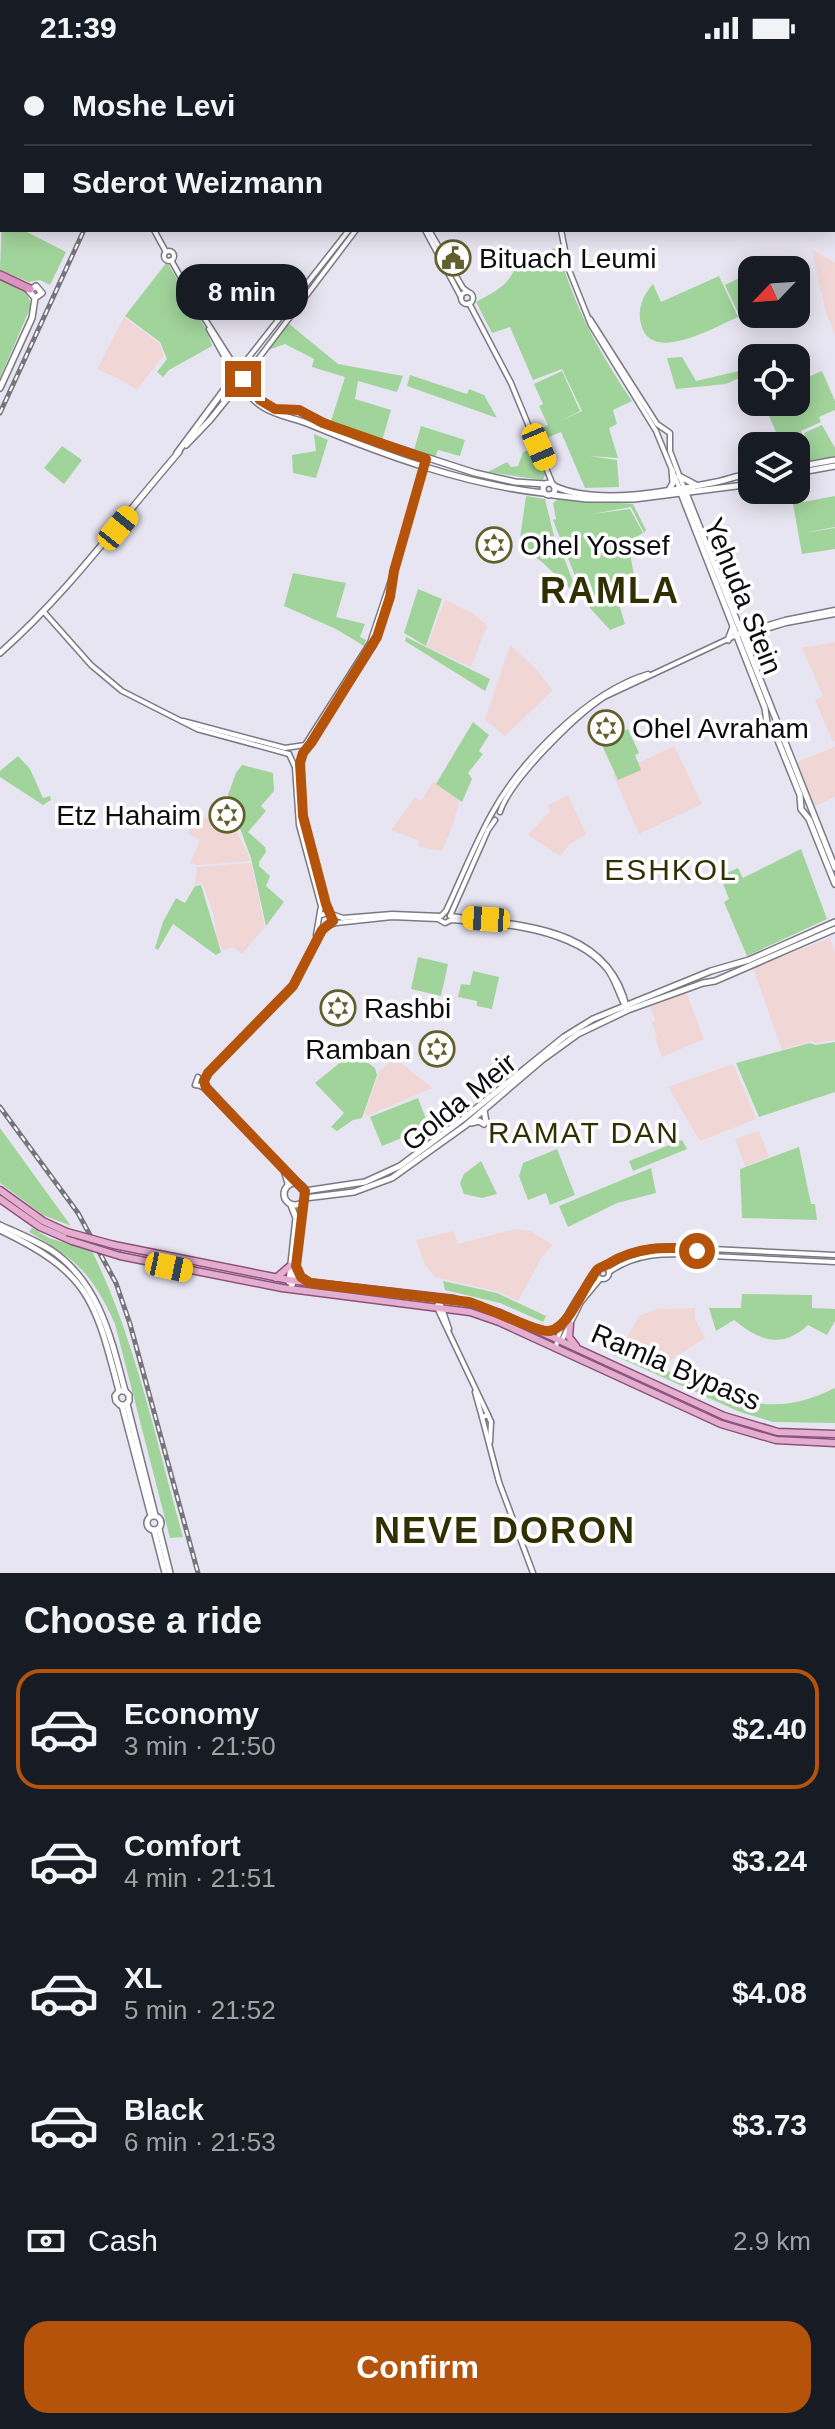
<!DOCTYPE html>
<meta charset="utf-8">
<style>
:root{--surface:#171b24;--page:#242831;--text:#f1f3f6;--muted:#9ea1a6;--line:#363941;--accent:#b45309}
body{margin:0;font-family:Helvetica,sans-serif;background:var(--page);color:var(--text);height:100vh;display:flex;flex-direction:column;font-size:30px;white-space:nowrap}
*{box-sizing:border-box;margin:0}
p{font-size:26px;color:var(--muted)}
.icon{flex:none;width:44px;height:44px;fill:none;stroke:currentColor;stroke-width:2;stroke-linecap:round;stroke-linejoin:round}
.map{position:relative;height:1517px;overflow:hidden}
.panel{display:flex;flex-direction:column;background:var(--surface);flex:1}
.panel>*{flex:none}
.hud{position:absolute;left:0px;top:0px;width:836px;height:176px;box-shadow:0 4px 20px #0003;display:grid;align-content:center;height:176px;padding:0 24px;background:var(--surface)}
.needle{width:52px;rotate:245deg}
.tools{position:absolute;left:738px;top:200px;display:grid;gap:16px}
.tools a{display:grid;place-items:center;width:72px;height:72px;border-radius:16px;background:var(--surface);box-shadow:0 4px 20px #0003;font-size:40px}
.end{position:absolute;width:36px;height:36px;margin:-18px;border:10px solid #b45309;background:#fff;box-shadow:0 0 0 4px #fff}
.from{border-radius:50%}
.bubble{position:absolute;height:56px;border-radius:24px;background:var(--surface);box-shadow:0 4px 20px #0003;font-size:26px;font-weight:600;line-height:56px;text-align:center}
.car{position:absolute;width:24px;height:48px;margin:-24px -12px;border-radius:10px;box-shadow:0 0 6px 2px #0007;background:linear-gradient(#f5c518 24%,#345 0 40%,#f5c518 0 76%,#345 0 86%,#f5c518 0)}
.hud b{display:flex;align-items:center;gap:28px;height:76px;font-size:30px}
.hud b+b{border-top:2px solid var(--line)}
.hud i{width:20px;height:20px;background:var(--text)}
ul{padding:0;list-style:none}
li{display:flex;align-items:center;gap:24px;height:120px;margin:0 16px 12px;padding:0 8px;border:4px solid transparent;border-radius:24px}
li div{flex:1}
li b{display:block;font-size:30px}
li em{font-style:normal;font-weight:600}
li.current{border-color:var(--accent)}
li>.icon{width:72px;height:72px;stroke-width:1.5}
h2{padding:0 24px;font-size:36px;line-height:96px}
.pay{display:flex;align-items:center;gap:20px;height:88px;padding:0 24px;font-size:30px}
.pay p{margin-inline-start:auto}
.action{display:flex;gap:16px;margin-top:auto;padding:16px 24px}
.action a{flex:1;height:92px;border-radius:24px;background:var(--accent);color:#fff;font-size:32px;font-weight:600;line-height:92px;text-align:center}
.status{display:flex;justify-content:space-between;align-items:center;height:56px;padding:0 40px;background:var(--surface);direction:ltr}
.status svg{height:22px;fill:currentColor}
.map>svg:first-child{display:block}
.education{fill:#f1d6d6}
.green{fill:#a1d49b}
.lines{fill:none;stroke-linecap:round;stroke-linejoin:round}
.tertiary-casing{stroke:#7b7984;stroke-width:7}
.secondary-casing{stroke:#7b7984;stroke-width:8}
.primary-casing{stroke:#8d5279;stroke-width:9}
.trunk-casing{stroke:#8d5279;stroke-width:10}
.tertiary{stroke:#fff;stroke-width:4}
.secondary{stroke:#fff;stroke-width:5}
.primary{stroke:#e4aed0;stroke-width:6}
.trunk{stroke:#db93c0;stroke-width:7}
.rail-casing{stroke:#76747c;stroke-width:5}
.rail{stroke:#fff;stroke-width:2;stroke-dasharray:6;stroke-linecap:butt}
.primary-bridge-casing{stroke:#8d5279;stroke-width:9;stroke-linecap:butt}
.primary-bridge{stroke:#e4aed0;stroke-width:6}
.route{stroke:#b45309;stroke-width:10}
.labels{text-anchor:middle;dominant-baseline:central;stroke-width:7;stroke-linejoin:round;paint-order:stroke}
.poi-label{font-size:28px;fill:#0d0c10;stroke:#fff;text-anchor:start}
.street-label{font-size:28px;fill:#0d0c10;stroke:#fff}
.neighbourhood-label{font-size:30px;letter-spacing:2px;fill:#313005;stroke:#fff}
.district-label{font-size:36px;font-weight:bold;letter-spacing:2px;fill:#313005;stroke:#fff}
</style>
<div class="status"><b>21:39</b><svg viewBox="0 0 49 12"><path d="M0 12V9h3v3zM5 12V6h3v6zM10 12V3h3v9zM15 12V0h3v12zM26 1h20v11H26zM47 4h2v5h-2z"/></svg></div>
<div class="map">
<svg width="835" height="1517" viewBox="0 0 835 1517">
<rect width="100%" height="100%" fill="#e8e5f2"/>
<g class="education">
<polygon points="812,194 835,206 835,279 826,257"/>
<polygon points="124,261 159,287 164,299 137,334 121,324 97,313"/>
<polygon points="445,544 474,558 487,570 471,611 427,591"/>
<polygon points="835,586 835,685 833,686 815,644 823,640 802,592"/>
<polygon points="510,589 536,613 553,634 505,680 485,664"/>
<polygon points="674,690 702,748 639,778 613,719"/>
<polygon points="835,691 835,741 815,750 797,706"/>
<polygon points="433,726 459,744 453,769 442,795 418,791 419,785 391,774 415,741 421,745"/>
<polygon points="568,739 586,778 569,789 560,800 528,779 550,755 548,749"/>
<polygon points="195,760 232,766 251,805 197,809 190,807 200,784 188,778"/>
<polygon points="251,807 265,871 242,898 233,891 223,894 217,885 214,860 202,827 195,828 197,811"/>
<polygon points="830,882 835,897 835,984 816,987 811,985 782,994 753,912"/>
<polygon points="686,936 704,983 662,1001 655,982 657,980 652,967 655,964 650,951"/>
<polygon points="394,1001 432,1032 367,1060 365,1057 379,1016"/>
<polygon points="733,1008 756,1063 700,1085 668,1031"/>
<polygon points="759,1075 769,1101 745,1110 735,1083"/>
<polygon points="515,1173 530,1175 553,1189 542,1201 518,1245 499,1236 435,1221 425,1209 416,1184 453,1175 458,1188"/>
<polygon points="695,1252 695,1263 705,1282 660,1311 621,1292 639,1260 657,1253"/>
</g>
<g class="green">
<polygon points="2,160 2,174 23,174 66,196 50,229 40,224 29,226 0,214"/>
<path d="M557 191C575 252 597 293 632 345L613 354 617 368 609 372 618 402 589 400 617 404 619 431 585 432 561 376 539 385 535 375 548 369 539 350 543 348 534 328 562 315 580 355 560 365 582 355 562 313 533 324 510 271 492 277 476 246C494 236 508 231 516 210Z"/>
<polygon points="167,206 207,275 212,290 169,314 163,321 157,316 167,303 160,286 125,260"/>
<polygon points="752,216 752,257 740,261 725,229"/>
<path d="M719 220 738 261C715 271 650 309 641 268 637 253 643 239 653 228L661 246Z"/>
<polygon points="0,222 27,235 31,250 0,322"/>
<polygon points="288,267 338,308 403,320 397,336 358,325 355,343 391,354 382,385 331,365 345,321 312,311 314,303 285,288 268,294"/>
<polygon points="682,301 696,325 752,312 752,316 726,328 676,333 667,302"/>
<polygon points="822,315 835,345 835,354 819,361 821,366 801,375 804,382 782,390 763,346 796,346 796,326"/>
<polygon points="410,319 467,338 469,333 484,339 497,362 407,330"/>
<polygon points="822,369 835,392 835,400 796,407 796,390 793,390 806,384 804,377"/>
<polygon points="421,370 465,384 460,400 438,394 435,401 414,394"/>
<polygon points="314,378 328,384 316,422 293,417 292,399 316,395"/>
<polygon points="62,390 82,404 64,428 44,412"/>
<polygon points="534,392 545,418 543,424 488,416 507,406 511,411 518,410 523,396"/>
<polygon points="526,440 545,443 554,480 549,483 555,496 561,494 579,541 542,506 519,489"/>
<polygon points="835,440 835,471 804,477 835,472 835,493 802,498 793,448"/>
<polygon points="559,442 633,448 646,474 644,477 631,451 592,458 630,453 643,477 628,486 637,536 595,550 618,545 625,568 610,574 590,552 581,535 553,464 556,463 553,447"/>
<polygon points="293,517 346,527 336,561 365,568 360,581 366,584 364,590 336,573 284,550"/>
<polygon points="418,533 442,543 426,590 404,577"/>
<polygon points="406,581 490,623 485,635 405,585"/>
<polygon points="473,666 489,679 479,695 483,698 468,717 472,723 462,746 436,728"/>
<polygon points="628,673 639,697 635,699 641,714 618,724 600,685"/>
<polygon points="18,700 30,713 43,742 50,740 51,744 43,749 0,721 0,715"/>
<polygon points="242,709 273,717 274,735 261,750 266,755 248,776 265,791 266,796 259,806 259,810 270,820 266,830 284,846 266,870 251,802 232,751 224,750 236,717"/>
<polygon points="801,793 827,863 747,900 724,846 729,843 720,820 738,812 743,822"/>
<polygon points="201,829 221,896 216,899 173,868 158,894 155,892 163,866 176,842 185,847 195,830"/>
<polygon points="418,901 448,908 441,940 411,933"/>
<polygon points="473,915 499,921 492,953 477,950 477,945 458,941 461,928 470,929"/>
<polygon points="835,986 835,1036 759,1061 736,1007 810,987 816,989"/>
<polygon points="353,996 375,1012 377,1019 362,1062 353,1064 337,1075 331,1071 344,1057 315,1027"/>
<polygon points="418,1042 429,1071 382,1090 370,1061"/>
<polygon points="0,1072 71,1170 43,1159 0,1127"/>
<polygon points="682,1084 687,1093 633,1115 629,1105"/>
<polygon points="799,1091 811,1148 815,1148 817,1164 742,1162 740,1113"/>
<polygon points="557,1093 575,1139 550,1149 546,1137 528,1144 519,1120 523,1107"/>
<polygon points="481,1105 497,1138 482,1142 464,1138 460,1127 464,1118"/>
<polygon points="651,1112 656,1137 617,1147 568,1171 559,1150"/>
<path d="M32 1172 49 1182 92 1195C136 1285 156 1385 183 1481L170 1482 115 1268C92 1217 77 1204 29 1176Z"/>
<polygon points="443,1225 497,1237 546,1260 543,1266 500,1247 445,1234"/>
<path d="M742 1238 812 1239V1252L835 1253V1265L827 1279 808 1269C781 1294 759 1284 734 1264L716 1275 709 1252H741Z"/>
<path d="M613 1292C636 1302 659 1311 682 1321 741 1346 774 1362 835 1332V1367L773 1366 740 1356 611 1298Z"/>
</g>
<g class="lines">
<defs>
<g id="tertiary">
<polyline points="326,0 327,2"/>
<polyline points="409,0 409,2"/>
<polyline points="834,66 835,66"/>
<polyline points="834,70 835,70"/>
<polyline points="154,174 166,196"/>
<polyline points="425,174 461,241"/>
<polyline points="429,174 463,232 467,235"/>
<polyline points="561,174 569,214 591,269 656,375 679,431"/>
<circle cx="169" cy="200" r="5"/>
<polyline points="171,204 203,261"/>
<circle cx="467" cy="242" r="6"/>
<polyline points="469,247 511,327 553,429"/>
<polyline points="203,260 238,315 349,174"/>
<polyline points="590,263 657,368 670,377 670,395 684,432"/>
<polyline points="209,273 235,320"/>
<polyline points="243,323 356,174"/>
<polyline points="44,556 91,609 122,635 197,673 289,698"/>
<polyline points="743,580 786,567 835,558"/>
<polyline points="183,665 285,692 305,689 370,587 394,515 426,403"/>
<polyline points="289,698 295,711 299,769 321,850 316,879"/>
<path d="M500 756C510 724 575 660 604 641L741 577 785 564 835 554"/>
<path d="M329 857C312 818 293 738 303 697L374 589 393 526"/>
<polyline points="321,859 328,857 343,862 392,858 441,860"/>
<path d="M441 860 446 855C461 823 474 790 491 759 520 705 588 636 648 618"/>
<path d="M450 860C518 869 608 868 627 952"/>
<polyline points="450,860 488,774 495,764"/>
<polyline points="198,1021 195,1029 202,1030"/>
<polyline points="204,1027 298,1128"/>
<path d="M202 1031 208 1017 293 930 325 871 336 867 392 861 438 863 445 867 451 864C499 867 574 872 607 913 616 925 619 940 626 952"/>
<polyline points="284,1116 288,1129"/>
<polyline points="698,1193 697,1200 704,1204 710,1200 710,1193"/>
<polyline points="711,1200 835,1206"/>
<circle cx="603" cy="1217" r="6"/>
<path d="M604 1211C624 1196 648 1190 672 1191 684 1192 694 1194 704 1189L711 1193 835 1199"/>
<path d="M609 1216C637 1197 665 1197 697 1199"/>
<polyline points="439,1243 437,1251 440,1258 488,1359"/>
<polyline points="439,1243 449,1273"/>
<polyline points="562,1284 581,1246 600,1223"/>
<path d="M556 1292C558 1270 580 1234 596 1218"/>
<polyline points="475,1336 482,1361"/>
<polyline points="491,1366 488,1359 482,1361 499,1426 533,1517"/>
<polyline points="490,1386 491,1366"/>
</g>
<g id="secondary">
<polyline points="249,315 256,337"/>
<path d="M235 320C242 332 251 343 263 351 277 360 294 362 309 368 384 399 463 428 543 437"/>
<polyline points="0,332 32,262 35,242 29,235 36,230 42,237 35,242"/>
<polyline points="186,389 210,364 243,323"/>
<polyline points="177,397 238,315 260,344 275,353 299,354 339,373 475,417 515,426 545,428"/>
<polyline points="796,411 835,404"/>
<polyline points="796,417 835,410"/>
<polyline points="679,420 696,429"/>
<circle cx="549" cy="433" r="6"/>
<path d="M554 430C597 450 671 435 716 426 727 424 743 417 752 419"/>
<polyline points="670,432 673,427 672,414"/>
<polyline points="679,432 765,652 767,667 775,677 800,739 801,753 809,763 835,828"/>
<polyline points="684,432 835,812"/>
<polyline points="553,439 587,443 634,443 752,428"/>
<polyline points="728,584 733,571"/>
<polyline points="748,589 755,576"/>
<path d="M0 597C68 537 120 464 179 396"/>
<polyline points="462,1046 465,1060"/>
<polyline points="484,1054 486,1066"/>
<polyline points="471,1067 479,1065 484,1068"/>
<circle cx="295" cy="1138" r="11"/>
<polyline points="305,1135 365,1126 400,1110 463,1063 564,981 593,963 711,915 749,904 835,866"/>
<polyline points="305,1142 354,1136 392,1122 466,1069 542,1004 578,978 628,954 703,927 715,925 835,873"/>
<path d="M0 1169C17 1177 35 1184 51 1194 99 1226 111 1282 125 1335"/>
<path d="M0 1174C90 1217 95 1244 119 1335L115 1340 116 1345 120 1349H125L129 1345V1339L125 1335H119"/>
<polyline points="289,1226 296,1162 291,1149"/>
<polyline points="290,1233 294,1225 302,1147"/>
<polyline points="127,1348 155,1459"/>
<polyline points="122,1349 151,1460"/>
<circle cx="154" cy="1467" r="7"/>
<polyline points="159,1473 170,1517"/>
<polyline points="154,1474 165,1517"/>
</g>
<g id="primary">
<polyline points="0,1134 43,1165 67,1176"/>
<polyline points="0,1143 40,1171 72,1185"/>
<polyline points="114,1189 289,1224 454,1243 500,1257 724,1360 778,1376 835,1378"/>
<polyline points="120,1200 282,1232 470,1256 499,1266 721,1368 776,1384 835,1387"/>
<polyline points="296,1210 300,1220 306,1226"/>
<polyline points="276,1222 290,1210"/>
<polyline points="570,1268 569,1281 576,1290"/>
<polyline points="542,1275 553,1274 565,1268"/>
</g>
<g id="trunk">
<polyline points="89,2 91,0"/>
<polyline points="101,2 103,0"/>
<polyline points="0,140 2,137"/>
<polyline points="0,157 2,154"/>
<polyline points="0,219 30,233"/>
</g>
</defs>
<use href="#tertiary" class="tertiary-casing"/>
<use href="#secondary" class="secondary-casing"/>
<use href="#primary" class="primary-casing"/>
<use href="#trunk" class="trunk-casing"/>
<use href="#tertiary" class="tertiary"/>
<use href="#secondary" class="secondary"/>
<use href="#primary" class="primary"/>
<use href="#trunk" class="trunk"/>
<defs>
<g id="rail">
<polyline points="157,2 158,0"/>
<polyline points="0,357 84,174"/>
<polyline points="0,1051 78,1157 116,1227 130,1268 198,1517"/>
</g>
</defs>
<use href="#rail" class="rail-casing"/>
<use href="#rail" class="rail"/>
<defs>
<g id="primary-bridge">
<polyline points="67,1176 114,1189"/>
<polyline points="72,1185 120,1200"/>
</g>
</defs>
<use href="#primary-bridge" class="primary-bridge-casing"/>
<use href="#primary-bridge" class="primary-bridge"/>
</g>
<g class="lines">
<path class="route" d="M243 323 260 344 275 353 299 354 323 367 426 403 394 515 390 541 377 581 311 687 303 697 300 707 303 760 326 848 333 865 322 874 293 930 208 1017 204 1025 206 1032 305 1135 296 1210 301 1221 310 1227 469 1246C487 1251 537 1277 550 1275 570 1271 584 1228 598 1213 600 1211 605 1210 608 1208 637 1190 665 1191 698 1193L697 1195"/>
</g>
<defs>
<symbol id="civic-ring" viewBox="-11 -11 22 22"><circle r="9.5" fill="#fff" stroke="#61602c" stroke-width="1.5"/><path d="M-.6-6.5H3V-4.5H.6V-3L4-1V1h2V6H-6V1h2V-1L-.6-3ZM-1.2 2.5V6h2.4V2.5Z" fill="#61602c"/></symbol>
<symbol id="synagogue-ring" viewBox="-11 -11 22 22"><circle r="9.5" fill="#fff" stroke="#61602c" stroke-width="1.5"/><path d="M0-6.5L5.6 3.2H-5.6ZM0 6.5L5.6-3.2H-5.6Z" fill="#61602c"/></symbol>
</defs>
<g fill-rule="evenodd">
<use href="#civic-ring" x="433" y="182" width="40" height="40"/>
<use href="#synagogue-ring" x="474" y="469" width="40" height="40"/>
<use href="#synagogue-ring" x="586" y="652" width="40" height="40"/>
<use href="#synagogue-ring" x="207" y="739" width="40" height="40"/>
<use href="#synagogue-ring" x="318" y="932" width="40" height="40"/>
<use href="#synagogue-ring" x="417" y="973" width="40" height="40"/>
</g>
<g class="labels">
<g class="poi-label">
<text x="479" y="202">Bituach Leumi</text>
<text x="520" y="489">Ohel Yossef</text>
<text x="632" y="672">Ohel Avraham</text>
<text x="201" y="759" text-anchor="end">Etz Hahaim</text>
<text x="364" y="952">Rashbi</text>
<text x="411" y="993" text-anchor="end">Ramban</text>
</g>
<g class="street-label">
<text transform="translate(743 540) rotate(68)">Yehuda Stein</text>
<text transform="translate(459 1046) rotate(-39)">Golda Meir</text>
<text transform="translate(676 1311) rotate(23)">Ramla Bypass</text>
</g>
<g class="neighbourhood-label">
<text x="671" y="813">ESHKOL</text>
<text x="584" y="1076">RAMAT DAN</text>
</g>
<g class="district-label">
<text x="610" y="534">RAMLA</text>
<text x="505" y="1474">NEVE DORON</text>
</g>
</g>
</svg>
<div class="tools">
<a><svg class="needle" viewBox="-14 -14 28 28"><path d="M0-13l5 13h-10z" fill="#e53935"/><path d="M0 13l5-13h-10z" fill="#9ea1a6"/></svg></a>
<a><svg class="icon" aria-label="locate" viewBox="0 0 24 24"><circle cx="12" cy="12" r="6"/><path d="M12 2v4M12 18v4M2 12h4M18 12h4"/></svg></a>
<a><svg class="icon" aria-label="layers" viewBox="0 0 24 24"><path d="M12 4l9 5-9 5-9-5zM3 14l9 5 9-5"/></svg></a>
</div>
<i class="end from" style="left:697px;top:1195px"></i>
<i class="end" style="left:243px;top:323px"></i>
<div class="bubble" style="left:176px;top:208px;width:132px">8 min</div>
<i class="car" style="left:539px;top:391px;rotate:157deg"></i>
<i class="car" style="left:118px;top:472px;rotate:39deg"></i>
<i class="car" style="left:486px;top:863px;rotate:274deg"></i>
<i class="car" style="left:169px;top:1211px;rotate:102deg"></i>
<div class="hud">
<b><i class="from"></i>Moshe Levi</b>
<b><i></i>Sderot Weizmann</b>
</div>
</div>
<section class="panel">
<h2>Choose a ride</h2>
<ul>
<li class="current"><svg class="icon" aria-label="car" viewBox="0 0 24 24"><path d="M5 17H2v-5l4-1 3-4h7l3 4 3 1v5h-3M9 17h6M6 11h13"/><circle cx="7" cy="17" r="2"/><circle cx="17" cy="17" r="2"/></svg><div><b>Economy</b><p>3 min · 21:50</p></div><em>$2.40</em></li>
<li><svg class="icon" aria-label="car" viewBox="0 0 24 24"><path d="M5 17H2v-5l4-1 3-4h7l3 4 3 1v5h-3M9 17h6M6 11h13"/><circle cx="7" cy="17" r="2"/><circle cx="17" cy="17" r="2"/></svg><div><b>Comfort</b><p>4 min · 21:51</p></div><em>$3.24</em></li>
<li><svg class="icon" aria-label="car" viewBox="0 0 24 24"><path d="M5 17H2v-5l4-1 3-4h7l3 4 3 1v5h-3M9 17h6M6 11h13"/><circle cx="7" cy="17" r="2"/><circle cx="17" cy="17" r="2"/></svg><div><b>XL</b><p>5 min · 21:52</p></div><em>$4.08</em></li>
<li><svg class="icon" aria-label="car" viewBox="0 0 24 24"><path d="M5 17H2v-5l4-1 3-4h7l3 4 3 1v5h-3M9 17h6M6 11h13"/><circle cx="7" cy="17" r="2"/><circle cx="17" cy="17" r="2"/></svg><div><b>Black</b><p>6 min · 21:53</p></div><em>$3.73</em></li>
</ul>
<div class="pay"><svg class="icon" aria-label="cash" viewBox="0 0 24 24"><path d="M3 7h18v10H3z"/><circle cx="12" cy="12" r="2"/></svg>Cash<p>2.9 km</p></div>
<div class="action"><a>Confirm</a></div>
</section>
